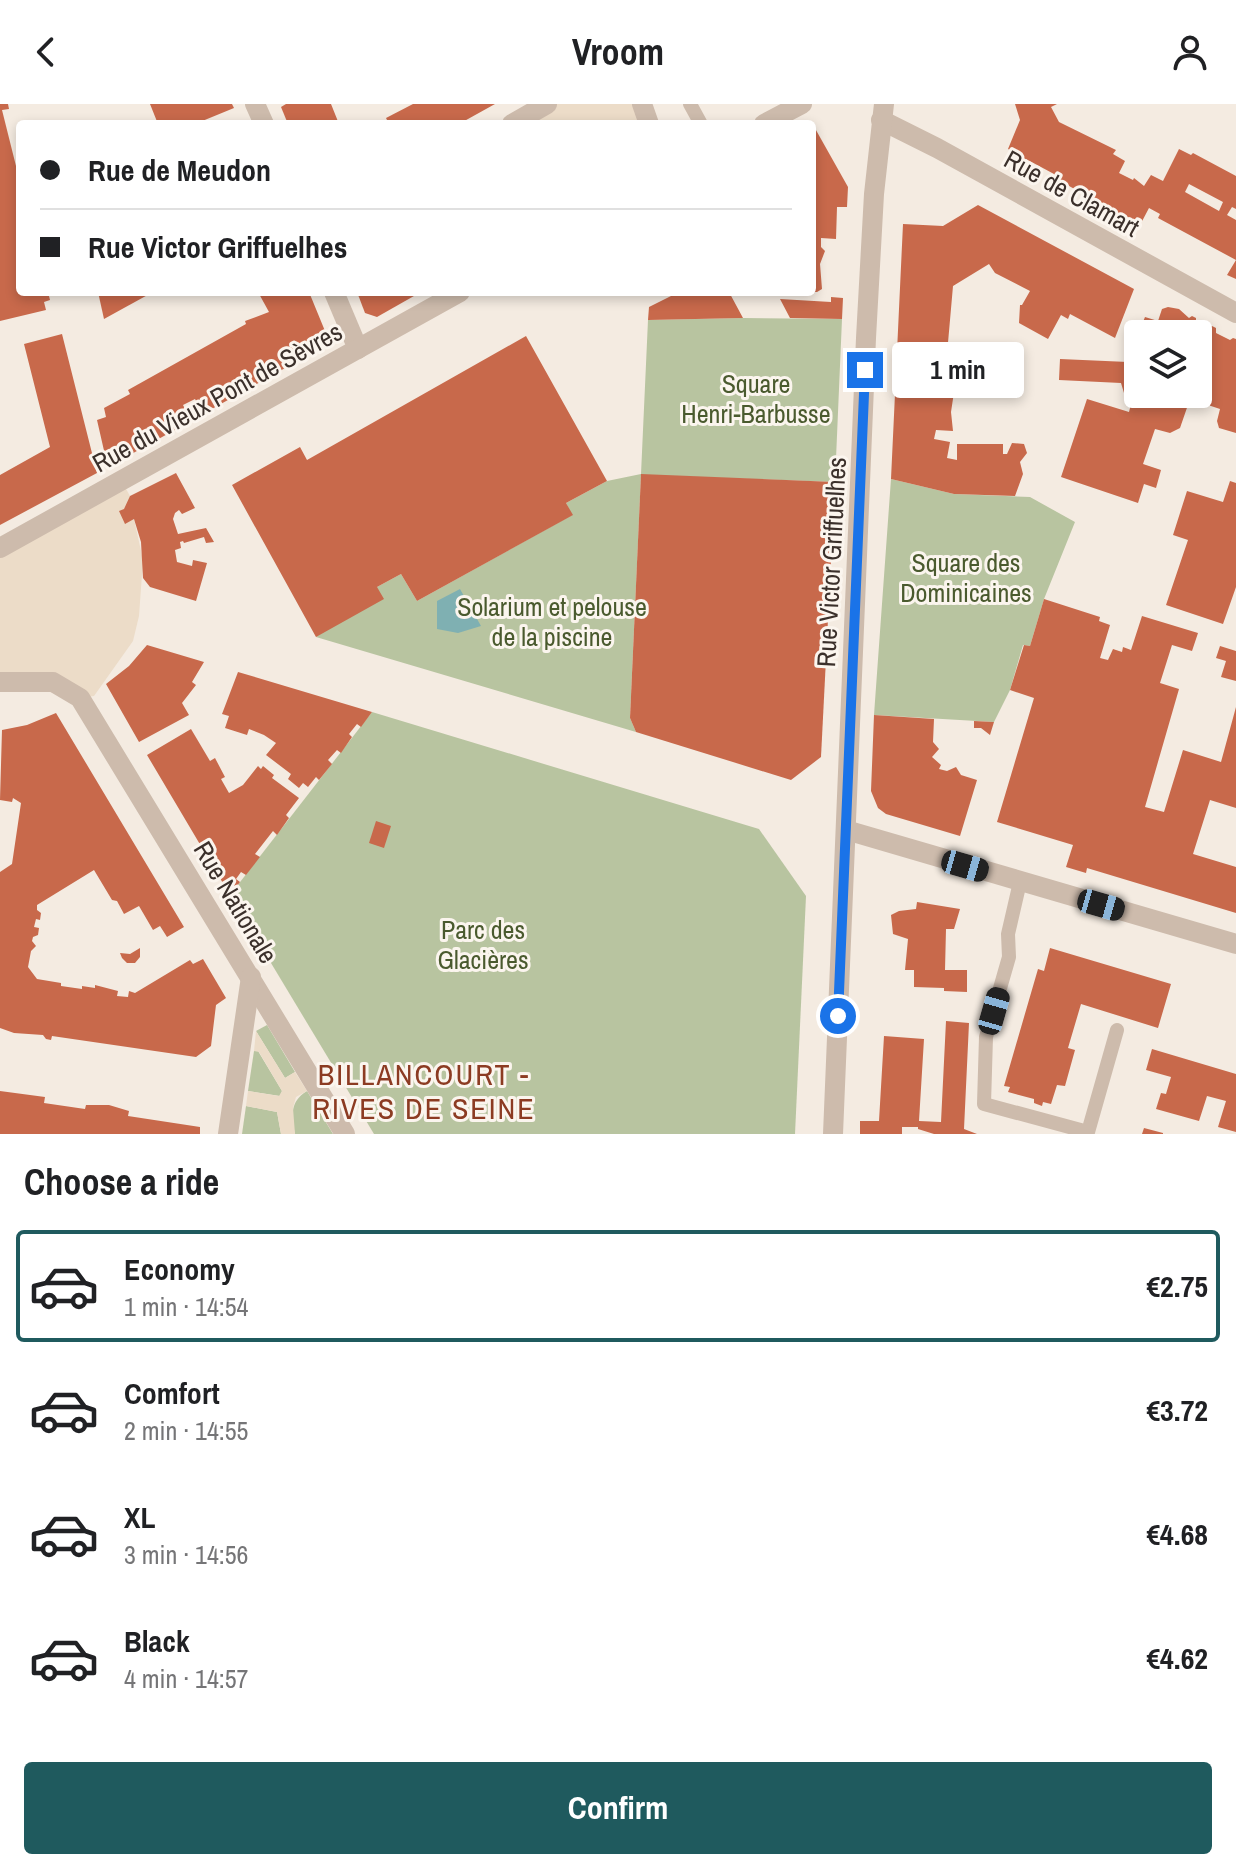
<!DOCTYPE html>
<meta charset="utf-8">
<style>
:root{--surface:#fff;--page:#f2f2f2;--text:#202124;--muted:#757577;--line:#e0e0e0;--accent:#1f5a5e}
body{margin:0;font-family:"Archivo Narrow",sans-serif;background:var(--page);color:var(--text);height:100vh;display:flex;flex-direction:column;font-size:30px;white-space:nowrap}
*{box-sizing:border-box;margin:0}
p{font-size:26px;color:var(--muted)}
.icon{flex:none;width:44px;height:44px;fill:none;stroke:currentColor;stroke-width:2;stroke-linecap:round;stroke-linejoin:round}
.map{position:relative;height:1030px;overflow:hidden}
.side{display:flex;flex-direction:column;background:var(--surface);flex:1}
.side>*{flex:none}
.guide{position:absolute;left:16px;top:16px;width:800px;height:176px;border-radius:8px;box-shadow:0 4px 12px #0003;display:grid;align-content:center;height:176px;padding:0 24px;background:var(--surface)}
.controls{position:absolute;left:1124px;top:216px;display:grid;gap:16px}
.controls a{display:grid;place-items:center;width:88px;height:88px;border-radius:8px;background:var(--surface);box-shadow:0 4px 12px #0003;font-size:40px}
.end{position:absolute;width:36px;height:36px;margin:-18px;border:10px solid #1a73e8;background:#fff;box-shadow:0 0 0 4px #fff}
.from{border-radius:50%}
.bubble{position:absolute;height:56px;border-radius:8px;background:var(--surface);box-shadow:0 4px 12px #0003;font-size:26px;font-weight:800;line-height:56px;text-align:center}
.car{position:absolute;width:24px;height:48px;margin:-24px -12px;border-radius:10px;box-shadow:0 0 6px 2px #0007;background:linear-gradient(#222 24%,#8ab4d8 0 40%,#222 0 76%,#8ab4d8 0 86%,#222 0)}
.guide b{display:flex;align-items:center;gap:28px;height:76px;font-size:30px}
.guide b+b{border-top:2px solid var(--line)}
.guide i{width:20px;height:20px;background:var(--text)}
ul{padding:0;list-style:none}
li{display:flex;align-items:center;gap:24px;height:112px;margin:0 16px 12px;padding:0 8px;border:4px solid transparent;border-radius:8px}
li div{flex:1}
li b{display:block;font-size:30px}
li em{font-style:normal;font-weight:800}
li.active{border-color:var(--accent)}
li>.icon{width:72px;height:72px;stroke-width:1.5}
h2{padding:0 24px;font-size:36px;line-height:96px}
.primary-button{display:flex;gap:16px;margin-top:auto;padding:16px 24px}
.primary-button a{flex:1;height:92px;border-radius:8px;background:var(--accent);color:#fff;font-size:32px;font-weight:800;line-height:92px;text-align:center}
header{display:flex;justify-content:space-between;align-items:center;height:104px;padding:0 24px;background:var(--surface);font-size:36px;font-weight:800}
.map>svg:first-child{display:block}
.green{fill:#b8c4a0}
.plaza{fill:#ecdcc8}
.water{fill:#7fb0b2}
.building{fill:#c8694b;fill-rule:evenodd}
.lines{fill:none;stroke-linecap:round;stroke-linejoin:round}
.service{stroke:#cdbbac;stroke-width:14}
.minor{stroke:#cdbbac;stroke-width:20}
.route{stroke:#1a73e8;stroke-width:10}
.labels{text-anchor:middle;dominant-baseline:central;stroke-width:6;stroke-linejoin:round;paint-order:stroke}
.street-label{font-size:26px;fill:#3b302b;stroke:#fbf5ee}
.park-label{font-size:26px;fill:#4a5a2e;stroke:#fbf5ee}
.quarter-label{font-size:30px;letter-spacing:2px;fill:#8c3b22;stroke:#fbf5ee}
</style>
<header><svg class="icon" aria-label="back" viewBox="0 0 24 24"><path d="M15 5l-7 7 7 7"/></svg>Vroom<svg class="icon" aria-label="person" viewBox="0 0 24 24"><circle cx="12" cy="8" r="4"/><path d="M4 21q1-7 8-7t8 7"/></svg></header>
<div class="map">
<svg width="1236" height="1030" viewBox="0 0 1236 1030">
<rect width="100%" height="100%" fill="#f4ebe1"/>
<g class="green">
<polygon points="743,214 842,215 835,378 641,371 630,614 636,628 316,533 377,483 401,470 417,497 572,411 566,399 607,377 641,370 648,216"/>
<polygon points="891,375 954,390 1030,393 1075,418 1044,495 1030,542 1023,541 1010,586 994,618 874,611"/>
<polygon points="372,608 759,725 806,792 795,1030 374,1030 230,791"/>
<polygon points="267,921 295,968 285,974 256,927"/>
<polygon points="254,947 258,947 282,987 280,992 248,987"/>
<path d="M307 987 333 1030H295C291 1012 290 997 307 987Z"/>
<polygon points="246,1002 277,1008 281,1030 242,1030"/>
</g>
<g class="plaza">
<polygon points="547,0 642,0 649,20 512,20"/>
<polygon points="121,376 130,392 125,419 134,415 143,456 139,512 133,537 94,592 80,594 0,578 0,444"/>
<polygon points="256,927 285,974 295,968 307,987 296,993 293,1004 295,1030 281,1030 277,1008 246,1002 248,987 279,992 282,987 259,948 254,947"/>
</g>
<polygon class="water" points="460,485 481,522 458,529 437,525 437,497"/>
<g class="building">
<polygon points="0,0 8,0 9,5 2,6 20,78 20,188 48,188 50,196 44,198 46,206 0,217"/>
<polygon points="150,0 232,0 234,4 195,20 158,20"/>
<polygon points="286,0 331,0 339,20 288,20 281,3"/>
<polygon points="413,0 495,0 459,20 389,20 386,14"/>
<path d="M1015 0H1057L1051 3 1059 18 1116 46 1113 50 1125 57 1119 69 1133 76 1134 74 1144 82 1151 71 1163 77 1179 45 1191 51 1193 49 1236 72V105L1232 103 1227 111 1236 116V175L1227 171 1236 156 1158 114 1160 110 1149 104 1139 123 1089 97 1092 90 1080 84 1078 87 1053 73 1054 70 1026 55 1025 57 1017 53 1018 50 1008 45 1020 16ZM1189 80 1223 98 1219 107 1185 88Z"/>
<polygon points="812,19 848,83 847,103 837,103 836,135 821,134 821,143 825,147 820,160 822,185 817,188 812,188 812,102 816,102 812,87"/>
<polygon points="978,101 1134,185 1115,234 1070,210 1068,215 1061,211 1048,235 1019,219 1020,201 1022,201 1030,187 995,169 989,160 953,182 947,250 950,250 949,265 954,265 956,275 951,308 953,327 936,326 934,335 950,338 947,354 957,356 957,340 1003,340 1003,350 1007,350 1012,339 1024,340 1027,349 1020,358 1023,370 1015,392 954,390 891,375 903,120 943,122"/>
<polygon points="98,188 153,188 104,215"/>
<polygon points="258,188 309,188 325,227 319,245 203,310 195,295 183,301 191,317 117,358 115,349 105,351 97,316 106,313 104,304 130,290 128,286 246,220 245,217 269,208"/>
<polygon points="357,188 421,188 377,213 365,209"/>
<polygon points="679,188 682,192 689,188 729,188 743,214 648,216 649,203"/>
<polygon points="831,193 843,194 842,215 790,214 780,195 831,198"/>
<polygon points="1168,203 1179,205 1189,214 1192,212 1196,214 1196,219 1208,225 1212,222 1216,224 1216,229 1230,236 1233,234 1236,235 1236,329 1219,324 1217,317 1220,305 1190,295 1180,324 1170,329 1155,325 1143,360 1161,366 1156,384 1144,380 1138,399 1061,373 1087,295 1129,308 1132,296 1124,289 1121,279 1059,276 1060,255 1128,258 1138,231 1138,290 1198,290 1198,230 1138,230 1145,213 1158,217 1162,205"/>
<polygon points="62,230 97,369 0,421 0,371 50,343 24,240"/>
<polygon points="526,232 607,377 566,399 573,411 417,497 401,470 377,483 384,495 316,533 232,381 300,343 307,356"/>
<polygon points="176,369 195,404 182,410 179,406 175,409 173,415 178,430 206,424 214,438 206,439 204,433 184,439 183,437 180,438 181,444 175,446 177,458 192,462 193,456 207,459 196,497 150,483 143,474 141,438 134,415 125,420 119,407 124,405 130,392"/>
<polygon points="641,370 835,378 821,653 791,676 636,628 630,614"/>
<polygon points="1230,377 1236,379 1236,483 1223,520 1166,501 1188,436 1173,431 1187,387 1223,398"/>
<polygon points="1044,495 1100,513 1099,517 1110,521 1100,554 1108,556 1113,545 1122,548 1123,543 1131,546 1142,512 1198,529 1192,547 1172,541 1160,579 1179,585 1145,703 1164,708 1183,646 1221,658 1236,603 1236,704 1210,696 1193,750 1236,763 1236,809 1087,764 1086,769 1066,763 1073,741 997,718 1034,594 1010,586 1024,541 1030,542"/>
<polygon points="147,541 204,558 192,578 196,581 182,599 189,611 139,638 106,580 129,562"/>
<polygon points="1220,542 1236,547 1236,577 1221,573 1226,557 1216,554"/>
<polygon points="238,568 372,608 361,623 357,620 349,630 352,633 341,649 337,646 328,656 332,660 319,676 316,673 308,683 303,679 299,684 288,675 291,670 266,651 276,639 264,631 249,625 247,631 225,624 229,612 222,610"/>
<polygon points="56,609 184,823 167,833 160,822 153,826 139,802 124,810 117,797 112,796 94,766 37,801 37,806 41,809 40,816 36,815 34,823 39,824 38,831 33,833 32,837 36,842 31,847 28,863 37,875 61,879 61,882 82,885 82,882 95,884 95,881 118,887 117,892 128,893 129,887 135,889 190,856 193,860 203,855 226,894 216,901 211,942 196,953 52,932 51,936 46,935 43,931 14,929 0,924 0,768 12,760 21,699 13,694 12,698 0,696 2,626 27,621"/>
<polygon points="874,611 934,615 933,638 939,645 932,653 941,661 939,665 947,667 956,663 961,671 977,676 960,732 886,710 878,704 871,687"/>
<polygon points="974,617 994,618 990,631 981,624 974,624"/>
<polygon points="191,625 210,657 215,654 225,673 221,675 229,689 243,681 258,662 261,665 263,662 274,671 272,674 299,694 286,711 289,714 277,731 273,727 255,750 260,753 246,771 241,768 236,775 240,778 230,791 147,651"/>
<polygon points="376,717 391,722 384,744 369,739"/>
<polygon points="917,798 960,805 954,825 946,825 945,866 967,866 967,888 944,887 944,884 914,883 914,866 905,866 908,835 893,830 891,811 899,807 916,805"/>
<polygon points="140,844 140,853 135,859 127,859 122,854 120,849 130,850"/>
<polygon points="1050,844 1171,880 1158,924 1081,900 1068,944 1075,946 1065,982 1057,981 1051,1000 1043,998 1042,1002 1034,999 1034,995 1008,988 1010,983 1004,982 1038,865 1044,867"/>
<polygon points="946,917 969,919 964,1025 977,1030 934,1030 918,1025 918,1023 902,1023 902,1030 860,1030 860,1017 879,1017 884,932 924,935 919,1017 941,1018"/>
<polygon points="1152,945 1236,970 1236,1028 1218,1023 1226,997 1207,992 1199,1017 1156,1005 1161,989 1166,990 1171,973 1146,966"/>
<polygon points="0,987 45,993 44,999 85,1005 86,1001 109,1001 129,1007 128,1012 200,1023 200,1030 0,1030"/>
<polygon points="1144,1024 1163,1029 1163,1030 1142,1030"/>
</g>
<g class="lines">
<g class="service">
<polyline points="690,0 701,20"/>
<polyline points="1020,778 1008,830 1009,853 986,933 984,1000 1088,1028 1117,926"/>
</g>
<g class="minor">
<polyline points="255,0 264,20"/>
<polyline points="642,0 649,20"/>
<polyline points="881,16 937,44 1236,209"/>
<polyline points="512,20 547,0"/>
<polyline points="764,20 802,0"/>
<polyline points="334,188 358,245"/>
<polyline points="0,444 460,188"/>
<polyline points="0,578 53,578 80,594 345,1030"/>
<polyline points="846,726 1236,840"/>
<polyline points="228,1030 251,873"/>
<polyline points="833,1030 866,234 874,90 884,0"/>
</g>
</g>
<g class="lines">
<polyline class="route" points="838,912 865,266"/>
</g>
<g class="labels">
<g class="street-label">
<text transform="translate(1072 89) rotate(29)">Rue de Clamart</text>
<text transform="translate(217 293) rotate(-29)">Rue du Vieux Pont de Sèvres</text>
<text transform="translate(831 458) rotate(-87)">Rue Victor Griffuelhes</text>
<text transform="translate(236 798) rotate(59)">Rue Nationale</text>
</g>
<g class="park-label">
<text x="756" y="279">Square<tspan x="756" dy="30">Henri-Barbusse</tspan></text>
<text x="966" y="458">Square des<tspan x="966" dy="30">Dominicaines</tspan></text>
<text x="552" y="502">Solarium et pelouse<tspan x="552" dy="30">de la piscine</tspan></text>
<text x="483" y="825">Parc des<tspan x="483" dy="30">Glacières</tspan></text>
</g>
<g class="quarter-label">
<text x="424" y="970">BILLANCOURT -<tspan x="424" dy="34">RIVES DE SEINE</tspan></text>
</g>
</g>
</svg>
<div class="controls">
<a><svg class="icon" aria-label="layers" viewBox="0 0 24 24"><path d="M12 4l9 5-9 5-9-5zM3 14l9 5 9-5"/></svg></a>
</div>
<i class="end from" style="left:838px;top:912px"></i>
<i class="end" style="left:865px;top:266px"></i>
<div class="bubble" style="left:892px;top:238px;width:132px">1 min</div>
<i class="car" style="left:965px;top:762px;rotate:106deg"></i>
<i class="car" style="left:1101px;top:801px;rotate:106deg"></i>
<i class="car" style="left:994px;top:907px;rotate:16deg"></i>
<div class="guide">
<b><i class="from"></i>Rue de Meudon</b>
<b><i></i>Rue Victor Griffuelhes</b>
</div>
</div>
<section class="side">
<h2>Choose a ride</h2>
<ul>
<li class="active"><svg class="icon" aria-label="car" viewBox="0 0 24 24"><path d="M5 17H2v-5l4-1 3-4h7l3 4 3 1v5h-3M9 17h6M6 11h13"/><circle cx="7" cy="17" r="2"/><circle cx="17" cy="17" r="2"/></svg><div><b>Economy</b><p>1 min · 14:54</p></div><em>€2.75</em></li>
<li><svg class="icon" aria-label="car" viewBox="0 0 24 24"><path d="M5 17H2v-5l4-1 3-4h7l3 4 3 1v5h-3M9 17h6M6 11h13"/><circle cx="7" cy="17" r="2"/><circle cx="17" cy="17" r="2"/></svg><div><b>Comfort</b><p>2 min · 14:55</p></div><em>€3.72</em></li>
<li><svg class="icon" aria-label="car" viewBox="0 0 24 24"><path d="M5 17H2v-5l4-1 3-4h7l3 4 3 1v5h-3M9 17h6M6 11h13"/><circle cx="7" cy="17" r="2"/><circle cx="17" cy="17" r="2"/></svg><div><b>XL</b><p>3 min · 14:56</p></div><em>€4.68</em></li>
<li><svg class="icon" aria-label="car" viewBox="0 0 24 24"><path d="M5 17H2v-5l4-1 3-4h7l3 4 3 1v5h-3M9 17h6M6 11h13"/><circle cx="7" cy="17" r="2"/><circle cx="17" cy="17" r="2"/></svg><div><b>Black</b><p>4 min · 14:57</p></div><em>€4.62</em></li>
</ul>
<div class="primary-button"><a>Confirm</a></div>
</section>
